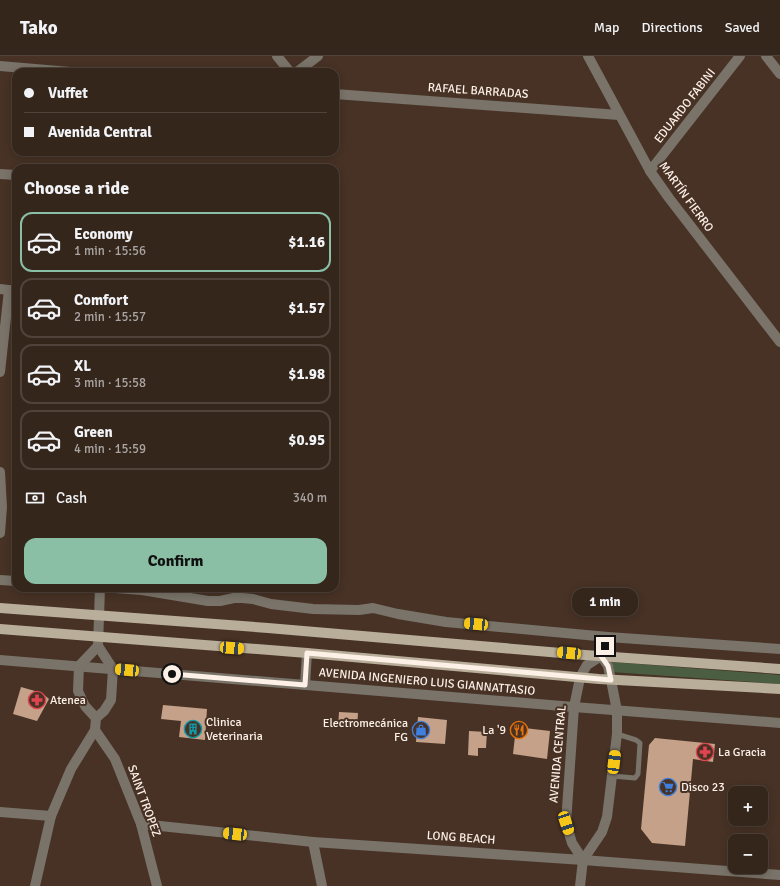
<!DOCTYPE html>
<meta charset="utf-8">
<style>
:root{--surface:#35261c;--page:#3d2e25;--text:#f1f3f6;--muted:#aaa5a3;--line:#4f433b;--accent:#8abfa5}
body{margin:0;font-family:Signika,sans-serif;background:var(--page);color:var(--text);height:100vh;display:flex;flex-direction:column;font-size:15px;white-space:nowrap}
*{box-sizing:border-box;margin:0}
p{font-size:13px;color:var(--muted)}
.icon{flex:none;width:22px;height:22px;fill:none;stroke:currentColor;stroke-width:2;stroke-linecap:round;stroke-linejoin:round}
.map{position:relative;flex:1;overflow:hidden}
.drawer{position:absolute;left:12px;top:108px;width:327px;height:428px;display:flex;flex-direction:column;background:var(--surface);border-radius:12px;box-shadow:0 2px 10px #0003,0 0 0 1px var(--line)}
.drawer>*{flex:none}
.hud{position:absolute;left:12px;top:12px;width:327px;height:88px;border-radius:12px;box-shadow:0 2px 10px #0003,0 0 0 1px var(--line);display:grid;align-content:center;height:88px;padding:0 12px;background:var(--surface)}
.tools{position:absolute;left:728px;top:730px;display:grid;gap:8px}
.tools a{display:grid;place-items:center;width:40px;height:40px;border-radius:8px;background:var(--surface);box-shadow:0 2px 10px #0003,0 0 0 1px var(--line);font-size:20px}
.end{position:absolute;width:18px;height:18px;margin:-9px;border:5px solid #fdf0e7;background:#111;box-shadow:0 0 0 2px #111}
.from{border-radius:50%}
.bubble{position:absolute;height:28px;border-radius:12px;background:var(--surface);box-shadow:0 2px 10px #0003,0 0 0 1px var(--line);font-size:13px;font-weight:700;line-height:28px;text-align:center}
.car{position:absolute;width:12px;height:24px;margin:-12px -6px;border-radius:5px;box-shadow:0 0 3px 1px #0007;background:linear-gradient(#f5c518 24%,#345 0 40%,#f5c518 0 76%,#345 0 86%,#f5c518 0)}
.hud b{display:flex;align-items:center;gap:14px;height:38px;font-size:15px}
.hud b+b{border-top:1px solid var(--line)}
.hud i{width:10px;height:10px;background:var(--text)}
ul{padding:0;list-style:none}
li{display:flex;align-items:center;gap:12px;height:60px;margin:0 8px 6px;padding:0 4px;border:2px solid var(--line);border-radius:12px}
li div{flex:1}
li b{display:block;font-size:15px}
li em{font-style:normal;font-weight:700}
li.on{border-color:var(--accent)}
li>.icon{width:36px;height:36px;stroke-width:1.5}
h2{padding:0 12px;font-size:18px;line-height:48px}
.pay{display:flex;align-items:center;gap:10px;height:44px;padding:0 12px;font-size:15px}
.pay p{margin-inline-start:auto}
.action{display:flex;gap:8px;margin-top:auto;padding:8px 12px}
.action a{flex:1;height:46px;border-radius:12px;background:var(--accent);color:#111;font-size:16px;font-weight:700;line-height:46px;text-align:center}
header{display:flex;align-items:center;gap:24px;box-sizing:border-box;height:56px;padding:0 20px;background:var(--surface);border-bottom:1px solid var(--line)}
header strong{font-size:19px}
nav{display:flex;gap:22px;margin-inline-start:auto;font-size:14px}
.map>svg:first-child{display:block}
.green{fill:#4b5e41}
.building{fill:#c4a188}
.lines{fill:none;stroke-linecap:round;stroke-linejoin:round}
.service{stroke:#797369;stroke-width:5}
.minor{stroke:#797369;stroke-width:10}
.tertiary{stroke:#797369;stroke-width:10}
.primary{stroke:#b9ae9a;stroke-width:10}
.route{stroke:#fdf0e7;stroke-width:5}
.labels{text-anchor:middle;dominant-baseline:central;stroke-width:4;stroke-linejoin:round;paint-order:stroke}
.street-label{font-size:12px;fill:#fdf0e7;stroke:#473225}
.poi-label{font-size:12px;fill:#fdf0e7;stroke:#473225;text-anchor:start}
</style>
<header>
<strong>Tako</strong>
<nav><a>Map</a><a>Directions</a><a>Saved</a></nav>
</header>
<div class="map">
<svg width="780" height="830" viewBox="0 0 780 830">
<rect width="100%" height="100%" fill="#473225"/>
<polygon class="green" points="612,606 780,619 780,628 611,616 608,608"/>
<g class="building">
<polygon points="21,631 42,637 49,643 37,665 13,658"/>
<polygon points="163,649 207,653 205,684 179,681 181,665 161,663"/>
<polygon points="339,656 358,657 357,672 338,671"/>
<polygon points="418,661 447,664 445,688 416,686"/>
<polygon points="516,671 550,675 547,703 513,698"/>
<polygon points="469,675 487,676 486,692 478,692 478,700 468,699"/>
<polygon points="655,682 715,688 713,706 693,703 685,790 652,787 641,773 649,689"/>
</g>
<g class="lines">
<polyline class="service" points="612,720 635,722 638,718 640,687 636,684 617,678"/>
<g class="minor">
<polyline points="277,0 290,16"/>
<polyline points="588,0 650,115 669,142 780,286"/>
<polyline points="766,0 780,18"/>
<polyline points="0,10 70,16"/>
<polyline points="297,16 318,0"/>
<polyline points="335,38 619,59"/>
<polyline points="650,115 740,0"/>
<polyline points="0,118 16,119"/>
<polyline points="0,233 16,235"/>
<polyline points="0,316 9,234"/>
<polyline points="0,416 2,451 0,477"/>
<polyline points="0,524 16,525"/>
<polyline points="115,532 142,534 208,545 220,545 234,542 242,542 253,543 271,548 313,553 359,554 373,552 398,558 446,566 608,581 780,593"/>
<polyline points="601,600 608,581"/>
<polyline points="0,604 574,651 780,667"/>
<polyline points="305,629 307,597"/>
<polyline points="96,662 104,655 111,644 113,613 98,590 100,532"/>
<polyline points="95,674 115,703 141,768 157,830"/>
<polyline points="0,756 51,760"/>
<polyline points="141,768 313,786 583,804 780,819"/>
<polyline points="313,786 322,830"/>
<polyline points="35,830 51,760 71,713 95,674 96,662 85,650 78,635 79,610 98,590"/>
</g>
<polyline class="tertiary" points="580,830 583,804 602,776 607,761 617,678 617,655 611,624 608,610 601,600 587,609 583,616 580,622 574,651 566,767 572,787 583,804"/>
<g class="primary">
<polyline points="0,552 268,572 585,599 780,613"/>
<polyline points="0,573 307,597 599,623 780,633"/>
</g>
</g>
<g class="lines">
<polyline class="route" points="172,618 305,629 307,597 611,624 608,610 601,600 605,590"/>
</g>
<defs>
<symbol id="pharmacy-ring" viewBox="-11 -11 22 22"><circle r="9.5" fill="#473225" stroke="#e0444e" stroke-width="1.5"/><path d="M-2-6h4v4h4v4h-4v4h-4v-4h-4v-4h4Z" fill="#e0444e"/></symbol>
<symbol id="building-ring" viewBox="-11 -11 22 22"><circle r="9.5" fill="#473225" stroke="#0f9aa8" stroke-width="1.5"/><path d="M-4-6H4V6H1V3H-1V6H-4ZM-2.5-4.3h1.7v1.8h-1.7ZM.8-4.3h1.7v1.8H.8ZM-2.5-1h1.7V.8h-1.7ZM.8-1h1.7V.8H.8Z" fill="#0f9aa8"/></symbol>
<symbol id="shop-ring" viewBox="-11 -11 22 22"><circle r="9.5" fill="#473225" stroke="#3f7fe0" stroke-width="1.5"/><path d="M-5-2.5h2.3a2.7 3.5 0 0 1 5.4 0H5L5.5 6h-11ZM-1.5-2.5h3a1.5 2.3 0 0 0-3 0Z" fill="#3f7fe0"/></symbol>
<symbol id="restaurant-ring" viewBox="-11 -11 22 22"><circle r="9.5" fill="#473225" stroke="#e8710a" stroke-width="1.5"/><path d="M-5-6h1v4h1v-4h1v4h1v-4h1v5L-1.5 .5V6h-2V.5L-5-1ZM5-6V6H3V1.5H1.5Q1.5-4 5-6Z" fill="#e8710a"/></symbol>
<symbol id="supermarket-ring" viewBox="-11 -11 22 22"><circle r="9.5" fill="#473225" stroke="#3f7fe0" stroke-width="1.5"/><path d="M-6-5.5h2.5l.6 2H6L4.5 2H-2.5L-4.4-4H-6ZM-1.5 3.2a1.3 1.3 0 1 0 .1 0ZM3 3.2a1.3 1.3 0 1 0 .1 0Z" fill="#3f7fe0"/></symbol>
</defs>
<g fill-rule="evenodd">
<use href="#pharmacy-ring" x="27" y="634" width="20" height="20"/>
<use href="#building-ring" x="183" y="663" width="20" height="20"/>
<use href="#shop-ring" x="411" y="664" width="20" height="20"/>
<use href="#restaurant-ring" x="509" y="664" width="20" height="20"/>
<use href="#pharmacy-ring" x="695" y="686" width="20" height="20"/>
<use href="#supermarket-ring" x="658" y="721" width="20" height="20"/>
</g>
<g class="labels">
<g class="street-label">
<text transform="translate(478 35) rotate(4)">RAFAEL BARRADAS</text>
<text transform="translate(685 50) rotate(-52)">EDUARDO FABINI</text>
<text transform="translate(686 141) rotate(54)">MARTÍN FIERRO</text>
<text transform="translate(427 626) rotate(5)">AVENIDA INGENIERO LUIS GIANNATTASIO</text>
<text transform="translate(558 698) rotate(-85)">AVENIDA CENTRAL</text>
<text transform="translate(144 745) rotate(70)">SAINT TROPEZ</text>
<text transform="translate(461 782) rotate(4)">LONG BEACH</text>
</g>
<g class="poi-label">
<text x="50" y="644">Atenea</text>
<text x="206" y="666">Clinica<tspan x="206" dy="14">Veterinaria</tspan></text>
<text x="408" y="667" text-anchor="end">Electromecánica<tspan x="408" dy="14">FG</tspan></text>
<text x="506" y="674" text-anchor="end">La '9</text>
<text x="718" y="696">La Gracia</text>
<text x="681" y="731">Disco 23</text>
</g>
</g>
</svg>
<div class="tools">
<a>+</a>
<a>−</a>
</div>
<i class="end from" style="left:172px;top:618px"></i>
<i class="end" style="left:605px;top:590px"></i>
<div class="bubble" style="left:572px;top:532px;width:66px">1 min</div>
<i class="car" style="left:476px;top:568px;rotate:275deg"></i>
<i class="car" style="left:232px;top:592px;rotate:94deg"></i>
<i class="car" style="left:569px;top:597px;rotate:275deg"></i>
<i class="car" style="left:127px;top:614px;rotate:275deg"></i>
<i class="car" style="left:614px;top:706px;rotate:7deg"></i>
<i class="car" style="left:566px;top:767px;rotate:162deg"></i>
<i class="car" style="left:235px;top:778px;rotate:276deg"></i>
<div class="hud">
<b><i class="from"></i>Vuffet</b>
<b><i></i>Avenida Central</b>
</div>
<section class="drawer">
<h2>Choose a ride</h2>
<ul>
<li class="on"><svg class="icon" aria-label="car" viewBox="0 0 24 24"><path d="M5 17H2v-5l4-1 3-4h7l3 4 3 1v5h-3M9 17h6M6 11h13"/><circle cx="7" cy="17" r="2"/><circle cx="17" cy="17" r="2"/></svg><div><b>Economy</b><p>1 min · 15:56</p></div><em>$1.16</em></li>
<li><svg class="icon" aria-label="car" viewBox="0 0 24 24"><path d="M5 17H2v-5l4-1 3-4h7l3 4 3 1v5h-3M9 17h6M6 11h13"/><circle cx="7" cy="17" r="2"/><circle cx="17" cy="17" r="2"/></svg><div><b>Comfort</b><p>2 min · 15:57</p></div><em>$1.57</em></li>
<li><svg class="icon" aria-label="car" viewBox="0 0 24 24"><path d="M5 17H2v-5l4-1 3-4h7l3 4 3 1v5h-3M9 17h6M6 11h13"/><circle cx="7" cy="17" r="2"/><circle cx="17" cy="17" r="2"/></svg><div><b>XL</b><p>3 min · 15:58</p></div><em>$1.98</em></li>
<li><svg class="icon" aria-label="car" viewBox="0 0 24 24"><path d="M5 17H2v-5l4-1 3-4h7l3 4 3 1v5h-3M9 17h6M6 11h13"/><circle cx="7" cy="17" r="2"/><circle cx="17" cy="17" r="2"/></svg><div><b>Green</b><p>4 min · 15:59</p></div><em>$0.95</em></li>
</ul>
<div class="pay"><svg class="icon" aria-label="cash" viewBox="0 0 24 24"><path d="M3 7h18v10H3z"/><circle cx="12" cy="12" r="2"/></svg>Cash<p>340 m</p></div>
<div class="action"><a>Confirm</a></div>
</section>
</div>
